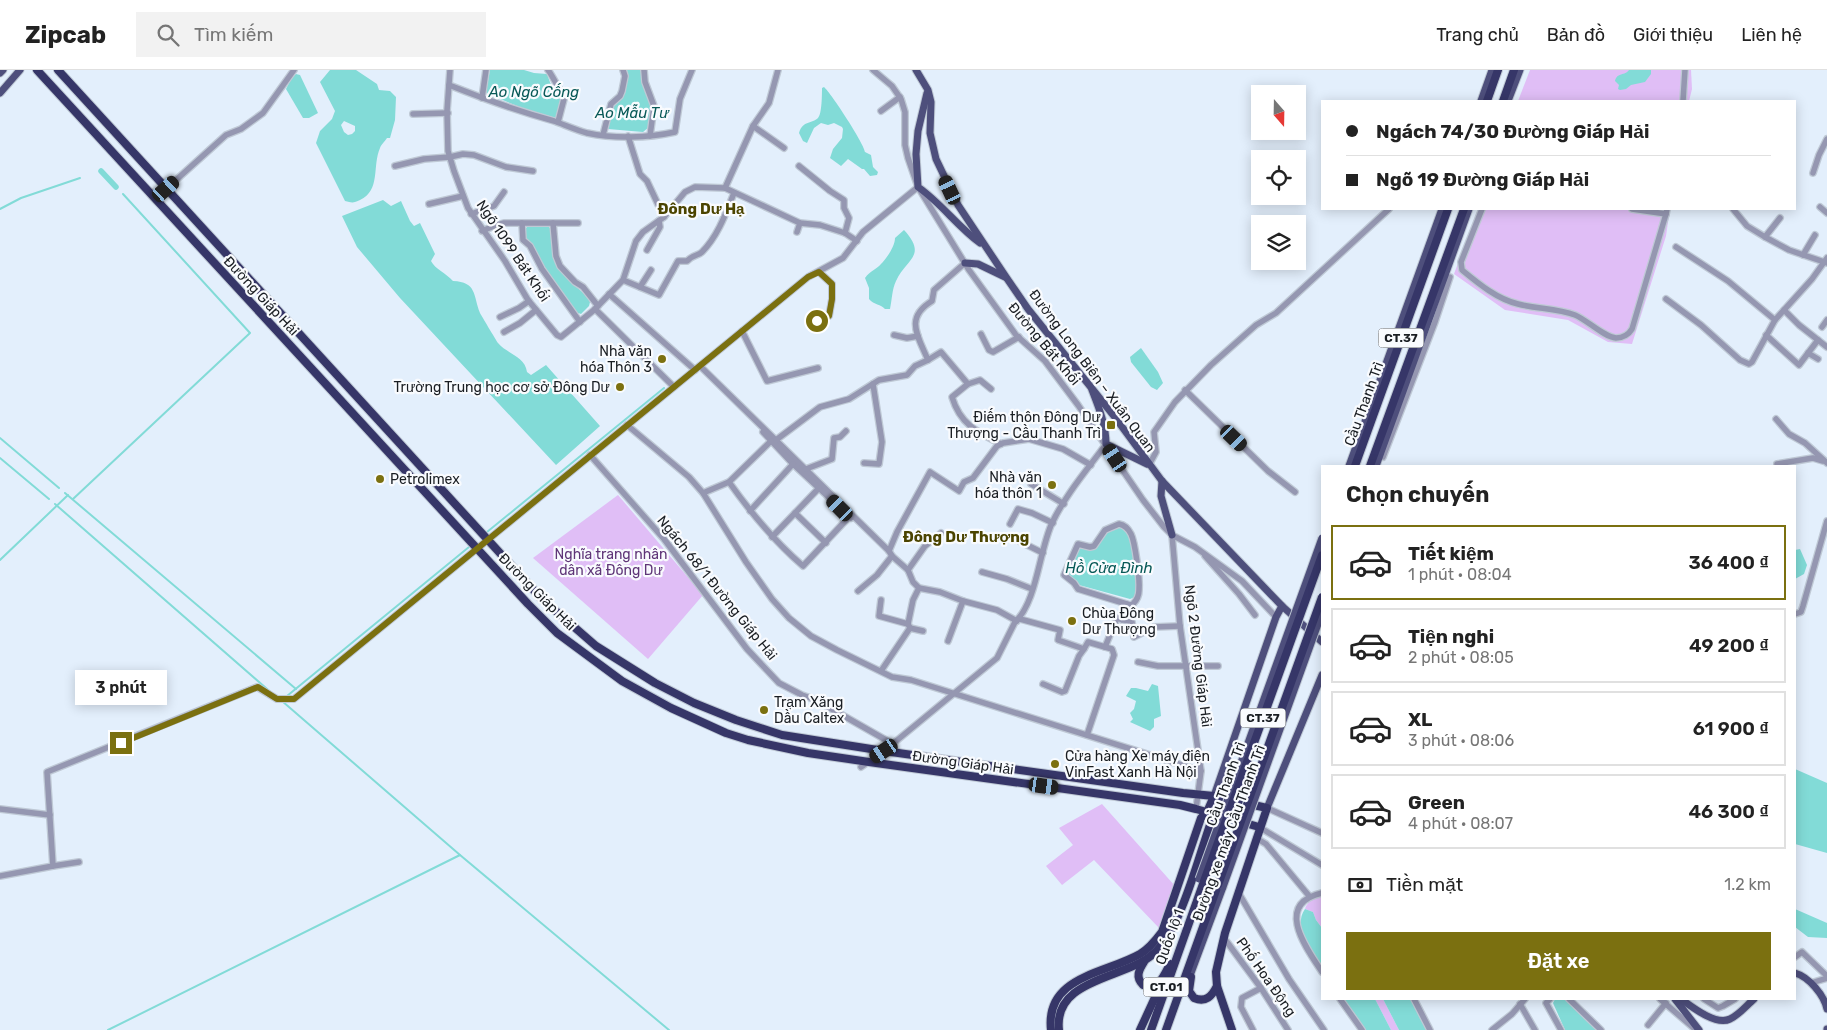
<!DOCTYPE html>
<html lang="vi">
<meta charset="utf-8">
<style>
:root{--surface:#fff;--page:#f2f2f2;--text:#222;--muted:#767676;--line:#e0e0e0;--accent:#7b7010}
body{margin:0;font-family:Rubik,sans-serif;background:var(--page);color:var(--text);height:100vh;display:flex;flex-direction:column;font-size:19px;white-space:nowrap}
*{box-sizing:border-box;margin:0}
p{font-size:16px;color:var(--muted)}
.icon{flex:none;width:28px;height:28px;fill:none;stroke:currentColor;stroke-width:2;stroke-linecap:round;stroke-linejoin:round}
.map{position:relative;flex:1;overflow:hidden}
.details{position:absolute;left:1321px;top:395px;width:475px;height:535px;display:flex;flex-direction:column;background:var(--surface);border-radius:0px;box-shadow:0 2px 12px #0003}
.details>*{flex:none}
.top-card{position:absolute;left:1321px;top:30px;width:475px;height:110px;border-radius:0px;box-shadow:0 2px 12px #0003;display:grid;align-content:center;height:110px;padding:0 25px;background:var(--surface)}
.needle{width:32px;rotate:160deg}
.buttons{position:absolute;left:1251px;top:15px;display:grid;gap:10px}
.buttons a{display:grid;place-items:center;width:55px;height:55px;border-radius:0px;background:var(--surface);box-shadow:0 2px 12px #0003;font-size:25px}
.end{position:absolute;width:22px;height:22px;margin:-11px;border:6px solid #7b7010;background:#fff;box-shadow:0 0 0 2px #fff}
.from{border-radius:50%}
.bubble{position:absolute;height:35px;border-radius:0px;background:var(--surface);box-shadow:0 2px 12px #0003;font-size:16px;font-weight:600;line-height:35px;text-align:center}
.car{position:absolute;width:15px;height:30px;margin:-15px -8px;border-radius:6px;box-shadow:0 0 4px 1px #0007;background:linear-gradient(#222 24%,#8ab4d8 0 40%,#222 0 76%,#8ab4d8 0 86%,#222 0)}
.top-card b{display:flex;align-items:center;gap:18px;height:48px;font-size:19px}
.top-card b+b{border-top:1px solid var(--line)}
.top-card i{width:12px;height:12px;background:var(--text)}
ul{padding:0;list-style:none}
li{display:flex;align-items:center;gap:15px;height:75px;margin:0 10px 8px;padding:0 15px;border:2px solid var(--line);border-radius:0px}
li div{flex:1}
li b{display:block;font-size:19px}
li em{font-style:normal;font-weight:600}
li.current{border-color:var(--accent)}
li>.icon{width:45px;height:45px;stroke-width:1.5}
h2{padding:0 25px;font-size:22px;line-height:60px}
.pay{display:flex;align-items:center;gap:12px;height:55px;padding:0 25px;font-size:19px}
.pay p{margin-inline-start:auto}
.primary-button{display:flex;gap:10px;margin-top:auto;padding:10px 25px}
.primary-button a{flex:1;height:58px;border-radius:0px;background:var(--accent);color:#fff;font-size:20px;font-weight:600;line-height:58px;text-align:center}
header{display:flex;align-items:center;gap:30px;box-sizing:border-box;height:70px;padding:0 25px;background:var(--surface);border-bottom:1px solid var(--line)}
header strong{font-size:24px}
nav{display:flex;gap:28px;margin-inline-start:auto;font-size:18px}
.search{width:350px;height:45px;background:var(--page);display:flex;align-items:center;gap:12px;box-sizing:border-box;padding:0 18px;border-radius:0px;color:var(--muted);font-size:19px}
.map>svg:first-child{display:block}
.green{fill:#e0bef6}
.water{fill:#82dbd7;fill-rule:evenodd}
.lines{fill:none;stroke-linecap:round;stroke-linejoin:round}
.stream{stroke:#82dbd7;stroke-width:2}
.canal{stroke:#82dbd7;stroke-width:5.5}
.minor-casing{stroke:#bfc9d5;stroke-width:8}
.major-casing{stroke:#bfc9d5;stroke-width:9}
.highway-casing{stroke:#bfc9d5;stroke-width:10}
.minor{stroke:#9597b1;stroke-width:5.5}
.major{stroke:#4e4f7c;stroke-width:7}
.highway{stroke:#363668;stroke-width:8}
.major-bridge-casing{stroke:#bfc9d5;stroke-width:9;stroke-linecap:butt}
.highway-bridge-casing{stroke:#bfc9d5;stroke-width:10;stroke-linecap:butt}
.major-bridge{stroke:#4e4f7c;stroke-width:7}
.highway-bridge{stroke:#363668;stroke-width:8}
.route{stroke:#7b7010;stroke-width:6}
.poi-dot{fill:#7b7010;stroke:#f9fbfe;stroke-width:2}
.labels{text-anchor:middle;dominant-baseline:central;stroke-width:4.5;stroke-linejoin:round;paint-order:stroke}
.shield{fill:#f9fbfe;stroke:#5d6065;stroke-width:1}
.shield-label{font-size:12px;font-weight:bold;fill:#1a1e23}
.street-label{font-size:14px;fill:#1a1e23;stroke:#f9fbfe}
.poi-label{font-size:14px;fill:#1a1e23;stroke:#f9fbfe;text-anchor:end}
.park-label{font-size:14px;fill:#5f3578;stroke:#f9fbfe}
.water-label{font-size:15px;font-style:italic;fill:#085957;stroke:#f9fbfe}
.neighbourhood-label{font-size:15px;font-weight:bold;fill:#4b4400;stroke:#f9fbfe}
</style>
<header>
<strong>Zipcab</strong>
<div class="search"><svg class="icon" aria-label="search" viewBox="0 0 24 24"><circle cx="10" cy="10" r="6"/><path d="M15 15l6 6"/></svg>Tìm kiếm</div>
<nav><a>Trang chủ</a><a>Bản đồ</a><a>Giới thiệu</a><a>Liên hệ</a></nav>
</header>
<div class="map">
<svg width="1827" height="960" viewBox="0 0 1827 960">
<rect width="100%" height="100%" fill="#e3effc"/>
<g class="green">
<polygon points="1530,0 1691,0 1692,19 1689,31 1518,31"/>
<polygon points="1478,139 1670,139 1666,166 1632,274 1608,272 1568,250 1505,240 1454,204"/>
<polygon points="618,425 703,525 648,589 533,488"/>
<polygon points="1102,734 1175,816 1160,859 1094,790 1062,815 1046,796 1073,775 1059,758"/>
<path d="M1322 826V858L1316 850 1313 842 1305 839C1307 831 1315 828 1322 826Z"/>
<polygon points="1375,929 1383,929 1399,960 1391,960"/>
</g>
<g class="water">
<path d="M330 0H356L377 14 379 20 390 21 396 27 395 50 390 68H387C385 71 381 75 380 78 372 96 381 120 360 130 354 133 352 133 345 131L316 73 320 61 332 49 335 41 320 12ZM344 51 355 56V61L352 64 348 65 344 62 341 55Z"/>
<polygon points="490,0 524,0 534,3 547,4 551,15 561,28 556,48 522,38 488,24 486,22"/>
<polygon points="627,0 641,0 642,12 652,36 649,57 643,62 608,59 614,34 625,23 628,8"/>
<path d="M1629 0H1651V4L1645 12 1631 15 1626 19 1620 20 1618 19 1619 15 1615 11C1617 2 1625 6 1629 0Z"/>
<polygon points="296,4 300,5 318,43 309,48 303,48 286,19 292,7"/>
<path d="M824 17C831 23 865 75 865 82L871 85 873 97 878 102 877 105 870 106 864 99H862L848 89 841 96 830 88 833 79 842 68 843 59 842 57 834 53 828 55 821 53 814 58 807 73 803 71 799 63C803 50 812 54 818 48 822 44 822 24 822 18Z"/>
<path d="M383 130 391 136 401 131 410 151 414 156 420 153 435 184 431 191C435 199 446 203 453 211 477 212 473 225 480 243 481 245 496 270 498 273 507 284 525 286 527 302L531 305 546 295 600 356 556 395 400 228 357 177 342 146Z"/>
<path d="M546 155 549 157 551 160C554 186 554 196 574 215 581 221 585 223 590 232L589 236 581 244 575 242 526 171 524 160 527 157Z"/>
<path d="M904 160C928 186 906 189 896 211 892 219 892 230 890 239H885C881 234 874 235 869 229V218L865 208C870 201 877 199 881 194 887 188 895 176 895 168Z"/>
<polygon points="1141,278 1158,302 1163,313 1157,320 1151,317 1131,292 1130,287"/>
<path d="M1118 456C1122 457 1125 459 1127 462 1134 471 1140 513 1136 524 1134 528 1134 527 1130 529L1079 515 1077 511 1067 504 1079 476 1087 479 1108 460Z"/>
<polygon points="1800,479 1807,495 1804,504 1795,509 1795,480"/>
<polygon points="1152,614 1158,616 1161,646 1154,649 1154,657 1150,661 1130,652 1133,649 1130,643 1134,639 1136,631 1126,626 1131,618 1136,618 1148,621"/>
<polygon points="1795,699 1827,713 1827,783 1795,774"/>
<path d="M1305 839 1313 842 1316 850 1322 858V898C1312 883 1292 857 1305 839Z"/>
<polygon points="1795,839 1827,853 1827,868 1808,867 1795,857"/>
<polygon points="1343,929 1375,929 1391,960 1365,960"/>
<polygon points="1383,929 1411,929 1427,960 1399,960"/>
<polygon points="1555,929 1566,929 1596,960 1565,960 1553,933"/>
</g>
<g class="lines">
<g class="stream">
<polyline points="0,139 21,128 80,108"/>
<polyline points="0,368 59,418"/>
<polyline points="0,388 49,429"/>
<polyline points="65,423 296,619"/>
<polyline points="73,429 250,263 123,124"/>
<polyline points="55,434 274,625"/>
<polyline points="487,462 664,318"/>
<polyline points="0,490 68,425"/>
<polyline points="287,626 469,477"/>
<polyline points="460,785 669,960"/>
<polyline points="108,960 460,785 282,631"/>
</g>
<polyline class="canal" points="101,101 116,117"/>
<defs>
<g id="minor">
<polyline points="450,0 447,41 448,81 454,101 468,138 505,191 528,230 557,265 561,267 594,240 623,210 636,171 643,162 664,147 685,122 695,117 725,118 753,56 769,33 778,0"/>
<path d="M548 0C550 2 563 25 564 29L558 52"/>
<polyline points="644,0 645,12 654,36 650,66"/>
<polyline points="873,0 892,16 901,29 905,42 905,75 908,88 918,117 969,200 1016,265 1045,291 1078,335 1143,430 1164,457 1172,465 1195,477 1242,511 1276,547"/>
<path d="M449 15C484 29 518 41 554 51 565 55 576 60 587 63 614 69 648 68 675 62L680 29 692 0"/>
<polyline points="482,28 486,0"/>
<polyline points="1683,31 1685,0"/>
<polyline points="881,41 900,27"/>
<polyline points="413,44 448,43"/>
<polyline points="753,56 784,78"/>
<polyline points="603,65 611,34 620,26 622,21 625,6 623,0"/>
<polyline points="628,66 640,104 647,111 664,147"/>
<polyline points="395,96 424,89 450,87 463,84 474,85 506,97 533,101"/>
<polyline points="799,96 830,121 844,130 844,138 849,148 845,163"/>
<polyline points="1813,103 1819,85 1827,69"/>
<polyline points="725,118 800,153 820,155 845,163 857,171"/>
<polyline points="166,119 226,65 241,59 263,43 294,0"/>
<polyline points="429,134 463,126"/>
<polyline points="1820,137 1827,143"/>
<path d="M1482 139 1461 192 1462 200C1479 214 1497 229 1518 234 1537 239 1557 238 1575 245 1587 250 1604 267 1616 268 1623 268 1629 264 1632 259L1666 144"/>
<polyline points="1632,139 1666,144 1667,139"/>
<polyline points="1733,139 1747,156 1765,167 1789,180 1827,193"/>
<polyline points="471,144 494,136 504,122"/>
<polyline points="522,153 523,170 530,176 542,199 580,252"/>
<polyline points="553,153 556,186 560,196 575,212 583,217 598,236"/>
<polyline points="482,161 494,156 504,153 578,153"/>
<polyline points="797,162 800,153"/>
<polyline points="1765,167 1780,148"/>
<polyline points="1676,177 1728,211 1775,250"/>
<polyline points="647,180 660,157 659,151"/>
<polyline points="1803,185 1815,165"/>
<path d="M623 210 659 225 678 191H687C694 184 698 186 702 182 718 166 726 143 734 123"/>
<polyline points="640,217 651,200"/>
<polyline points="609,224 695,300"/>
<polyline points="1666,229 1701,255 1740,290 1749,294 1752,292 1775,250 1812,209 1827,188"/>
<polyline points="595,239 674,317"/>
<polyline points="1784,240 1799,255 1827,277"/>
<polyline points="500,247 519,238 529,231"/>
<polyline points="817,251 829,246 832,229 832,214 819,202"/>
<polyline points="1822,257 1827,250"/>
<polyline points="742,261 767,311 818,298"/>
<polyline points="504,262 520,253 536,240"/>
<polyline points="981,264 989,280 993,282 1019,267"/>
<polyline points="894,265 907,268 918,266"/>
<polyline points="1766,265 1799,295 1818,270"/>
<polyline points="1808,283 1818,289"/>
<polyline points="928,290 941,282 968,314"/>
<polyline points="700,296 889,481 892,486 908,500 913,512 919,518 940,522 963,531 997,540 1017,551"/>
<path d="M991 319 980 310 968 314 952 327C960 354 977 362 1001 374"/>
<polyline points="1185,320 1268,401 1295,422"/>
<polyline points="1776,349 1789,364 1805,373 1827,393"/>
<polyline points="627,355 689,407 703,423 746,492 772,529 789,548 811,566 837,580 892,607 911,610 1201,701"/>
<polyline points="763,362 793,394 851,448"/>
<path d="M776 370 820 337 849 329 879 310 907 305 915 296 928 290C918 266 904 248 932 231L934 220 965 193"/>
<polyline points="590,385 664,469 747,579 779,613 802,625 816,630 893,674"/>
<polyline points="1383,387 1435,252 1450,207"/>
<polyline points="864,393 879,394 882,372 873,314"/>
<polyline points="1777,394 1813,388 1823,391"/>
<polyline points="1149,395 1156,382 1154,362 1175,332 1211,295 1256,255 1276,243 1389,139"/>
<polyline points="806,399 832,389 834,368 840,367 846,361"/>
<path d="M729 412C751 443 774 471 803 496L849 447"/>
<polyline points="1031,414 1064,434"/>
<polyline points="703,423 729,412 771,371"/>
<polyline points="750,441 793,394"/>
<polyline points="795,443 826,473"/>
<polyline points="1010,454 1018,439 1032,443 1053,453"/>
<path d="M1119 454C1125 455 1128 458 1131 464 1135 472 1140 509 1139 520 1139 525 1137 530 1133 534L1130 535 1078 519 1074 513 1064 505 1078 474 1090 477 1094 476 1105 460Z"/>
<polyline points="1172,465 1180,556 1201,701 1196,739"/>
<polyline points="772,467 819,418"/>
<polyline points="1019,471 1043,483"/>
<polyline points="889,481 897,462 930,402 959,421 964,412 973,408 997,376 1003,373 1029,369 1063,379 1091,395"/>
<polyline points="1205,486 1239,524 1255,545"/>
<polyline points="908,500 925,476 941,463"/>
<polyline points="982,502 1007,509 1032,519"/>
<polyline points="858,521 877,505 892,486"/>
<polyline points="1795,544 1801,542 1803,536 1827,451"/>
<polyline points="1020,549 1060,560 1058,570 1084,579 1088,572 1105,577 1117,548 1132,552 1134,567 1154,557 1180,556"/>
<polyline points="1122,550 1126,534"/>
<polyline points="908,554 913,530 919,518"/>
<polyline points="910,558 923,561"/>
<polyline points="948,571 963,531"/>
<polyline points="1138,592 1158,596 1218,596"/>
<polyline points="881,601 910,558 908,554 879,546 881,530"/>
<polyline points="1043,614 1062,622 1065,621 1079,586 1084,579"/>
<polyline points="1087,665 1114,585 1112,579 1105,577"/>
<path d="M861 697 884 681 997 588 1015 552C1037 532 1039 481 1052 453 1066 424 1087 400 1106 374"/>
<polyline points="1267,738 1322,763"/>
<polyline points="0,739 50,745"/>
<polyline points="1259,757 1322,795"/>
<polyline points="1256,768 1266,774 1310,827"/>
<polyline points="53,796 79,792"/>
<polyline points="0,806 53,796 47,702 257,617 277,629 294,629 808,207 843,188 863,162 918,117"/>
<polyline points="1238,822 1289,909 1324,960"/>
<path d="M1322 823C1273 834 1307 879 1322 902"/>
<polyline points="1224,868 1261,918 1288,960"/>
<polyline points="1795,887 1802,882 1827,906"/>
<polyline points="1811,913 1827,908"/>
<polyline points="1340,929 1362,960"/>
<polyline points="1414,929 1430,960"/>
<polyline points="1550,929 1546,933 1561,960"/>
<polyline points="1569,929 1601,960"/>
<polyline points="1660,929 1696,960"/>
<polyline points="1704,929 1718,938 1723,936 1735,929"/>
<polyline points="1520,934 1535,960"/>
<polyline points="1648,955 1666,933"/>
<polyline points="1253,960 1241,937 1242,928 1261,918"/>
<polyline points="1492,960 1512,944 1525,929"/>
</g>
<g id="major">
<polyline points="916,0 928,20 931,32 930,63 936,89 958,135 1006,207 1028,239 1114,346 1162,411 1282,536 1322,572"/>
<polyline points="0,3 3,0"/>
<polyline points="0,23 20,0"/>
<path d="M927 23 918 61 916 84 918 117C941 133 957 156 980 173"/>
<polyline points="1481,31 1492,0"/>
<polyline points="1508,31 1520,0"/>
<polyline points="965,193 978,194 1005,207"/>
<path d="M1092 320C1099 338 1106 355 1106 374L1147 394"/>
<polyline points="1349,396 1442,139"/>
<polyline points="1376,396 1469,139"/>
<polyline points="1162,411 1161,426 1172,465"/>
<polyline points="1214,726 1276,547 1282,536"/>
<polyline points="1267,738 1322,605"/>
<path d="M1795 903C1809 907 1824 925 1827 939"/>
<polyline points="1188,911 1223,817"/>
<polyline points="1675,929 1699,960"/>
<path d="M1681 929C1692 937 1716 956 1730 949 1739 945 1747 935 1754 929"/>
<polyline points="1827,960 1827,959"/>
</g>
<g id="highway">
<polyline points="37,0 528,534 557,563 622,611 671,638 726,663 748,670 808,683 869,692 1180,735 1196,739 1259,757"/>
<polyline points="58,0 542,529 596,576 655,613 694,633 736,650 782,665 884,681 1183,723 1214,726 1267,738 1225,863 1216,902 1217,916 1232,960"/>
<polyline points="1487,31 1498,0"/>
<polyline points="1503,31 1514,0"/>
<polyline points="1355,396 1448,139"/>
<polyline points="1370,396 1464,139"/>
<path d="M1144 892C1139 900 1135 907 1143 915 1159 921 1164 905 1170 894"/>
<path d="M1191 907 1189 921 1194 928C1206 933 1212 926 1217 916"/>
<path d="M1051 960C1045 906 1105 904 1140 884 1149 879 1156 870 1162 862L1201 748 1207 742 1214 726"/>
<path d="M1059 960C1053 908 1126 909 1153 884 1181 860 1198 788 1211 752L1207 742"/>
<polyline points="1140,960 1163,910"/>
<polyline points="1151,960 1204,811"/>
<polyline points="1166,960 1218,815"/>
</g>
</defs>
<use href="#minor" class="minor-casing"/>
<use href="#major" class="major-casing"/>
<use href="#highway" class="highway-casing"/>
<use href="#minor" class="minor"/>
<use href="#major" class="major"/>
<use href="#highway" class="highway"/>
<defs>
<g id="major-bridge">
<polyline points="1199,809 1322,468"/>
<polyline points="1223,817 1322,543"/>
</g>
<g id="highway-bridge">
<polyline points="1204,811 1322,485"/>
<polyline points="1218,815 1322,527"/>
</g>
</defs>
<use href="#major-bridge" class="major-bridge-casing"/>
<use href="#highway-bridge" class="highway-bridge-casing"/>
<use href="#major-bridge" class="major-bridge"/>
<use href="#highway-bridge" class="highway-bridge"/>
</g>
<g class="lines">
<polyline class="route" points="121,673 258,617 277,629 294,629 808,207 819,202 832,214 832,229 829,246 817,251"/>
</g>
<g class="poi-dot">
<circle cx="662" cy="289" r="5"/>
<circle cx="620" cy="317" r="5"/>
<rect x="1106" y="350" width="10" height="10" rx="2.5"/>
<circle cx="380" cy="409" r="5"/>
<circle cx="1052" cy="415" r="5"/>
<circle cx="1072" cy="551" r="5"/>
<circle cx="764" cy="640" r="5"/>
<circle cx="1055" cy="694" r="5"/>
</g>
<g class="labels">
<g class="shield">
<rect x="1378.5" y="258.5" width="45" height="19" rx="4"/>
<rect x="1240.5" y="638.5" width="45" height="19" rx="4"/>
<rect x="1143.5" y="907.5" width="45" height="19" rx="4"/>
</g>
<g class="shield-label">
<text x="1401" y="268">CT.37</text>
<text x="1263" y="648">CT.37</text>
<text x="1166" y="917">CT.01</text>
</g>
<g class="street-label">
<text transform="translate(513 181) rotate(56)">Ngõ 1099 Bát Khối</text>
<text transform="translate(261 226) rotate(47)">Đường Giáp Hải</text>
<text transform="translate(1044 274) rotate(50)">Đường Bát Khối</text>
<text transform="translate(1092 301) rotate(53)">Đường Long Biên – Xuân Quan</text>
<text transform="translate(1364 334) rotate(-70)">Cầu Thanh Trì</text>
<text transform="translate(717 518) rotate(51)">Ngách 68/1 Đường Giáp Hải</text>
<text transform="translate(537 522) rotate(45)">Đường Giáp Hải</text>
<text transform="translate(1198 586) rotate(83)">Ngõ 2 Đường Giáp Hải</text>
<text transform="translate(963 693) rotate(8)">Đường Giáp Hải</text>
<text transform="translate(1226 714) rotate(-70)">Cầu Thanh Trì</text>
<text transform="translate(1229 763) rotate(-70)">Đường xe máy Cầu Thanh Trì</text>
<text transform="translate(1170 867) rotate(-70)">Quốc lộ 1</text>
<text transform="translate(1266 907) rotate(55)">Phố Hoa Động</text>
</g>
<g class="poi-label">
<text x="652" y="281">Nhà văn<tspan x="652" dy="16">hóa Thôn 3</tspan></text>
<text x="610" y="317">Trường Trung học cơ sở Đông Dư</text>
<text x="1101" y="347">Điếm thôn Đông Dư<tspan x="1101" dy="16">Thượng - Cầu Thanh Trì</tspan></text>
<text x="1042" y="407">Nhà văn<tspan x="1042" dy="16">hóa thôn 1</tspan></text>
<text x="390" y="409" text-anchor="start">Petrolimex</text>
<text x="1082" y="543" text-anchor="start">Chùa Đông<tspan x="1082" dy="16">Dư Thượng</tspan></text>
<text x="774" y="632" text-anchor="start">Trạm Xăng<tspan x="774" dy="16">Dầu Caltex</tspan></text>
<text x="1065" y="686" text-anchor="start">Cửa hàng Xe máy điện<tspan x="1065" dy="16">VinFast Xanh Hà Nội</tspan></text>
</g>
<g class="park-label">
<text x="611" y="484">Nghĩa trang nhân<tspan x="611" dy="16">dân xã Đông Dư</tspan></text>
</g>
<g class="water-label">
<text x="534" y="22">Ao Ngõ Cống</text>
<text x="632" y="43">Ao Mẫu Tư</text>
<text x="1109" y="498">Hồ Cửa Đình</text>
</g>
<g class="neighbourhood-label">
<text x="701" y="139">Đông Dư Hạ</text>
<text x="966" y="467">Đông Dư Thượng</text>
</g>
</g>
</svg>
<div class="buttons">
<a><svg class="needle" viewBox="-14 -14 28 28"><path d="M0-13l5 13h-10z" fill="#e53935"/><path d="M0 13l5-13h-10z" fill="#767676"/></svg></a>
<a><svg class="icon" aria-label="locate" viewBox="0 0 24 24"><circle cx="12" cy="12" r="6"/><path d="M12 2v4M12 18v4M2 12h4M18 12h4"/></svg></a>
<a><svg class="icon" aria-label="layers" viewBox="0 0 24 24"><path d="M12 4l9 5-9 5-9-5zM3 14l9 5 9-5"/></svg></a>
</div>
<i class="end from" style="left:817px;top:251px"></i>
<i class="end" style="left:121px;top:673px"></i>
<div class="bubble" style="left:75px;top:600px;width:92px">3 phút</div>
<i class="car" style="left:166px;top:119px;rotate:48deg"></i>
<i class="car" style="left:950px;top:120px;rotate:335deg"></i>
<i class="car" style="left:1234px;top:368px;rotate:134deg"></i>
<i class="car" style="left:1115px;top:388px;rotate:326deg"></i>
<i class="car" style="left:840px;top:438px;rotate:315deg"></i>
<i class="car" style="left:884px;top:681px;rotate:236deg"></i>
<i class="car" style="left:1044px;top:716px;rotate:98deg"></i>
<div class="top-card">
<b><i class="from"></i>Ngách 74/30 Đường Giáp Hải</b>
<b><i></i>Ngõ 19 Đường Giáp Hải</b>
</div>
<section class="details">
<h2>Chọn chuyến</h2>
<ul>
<li class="current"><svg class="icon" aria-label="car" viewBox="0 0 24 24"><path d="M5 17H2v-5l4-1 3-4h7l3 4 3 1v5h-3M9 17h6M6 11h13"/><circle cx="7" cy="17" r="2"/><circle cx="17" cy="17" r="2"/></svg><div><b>Tiết kiệm</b><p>1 phút · 08:04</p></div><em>36 400 ₫</em></li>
<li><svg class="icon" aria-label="car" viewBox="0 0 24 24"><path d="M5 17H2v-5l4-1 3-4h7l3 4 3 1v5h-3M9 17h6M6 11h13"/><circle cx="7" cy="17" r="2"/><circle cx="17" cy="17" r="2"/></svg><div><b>Tiện nghi</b><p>2 phút · 08:05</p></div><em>49 200 ₫</em></li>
<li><svg class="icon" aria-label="car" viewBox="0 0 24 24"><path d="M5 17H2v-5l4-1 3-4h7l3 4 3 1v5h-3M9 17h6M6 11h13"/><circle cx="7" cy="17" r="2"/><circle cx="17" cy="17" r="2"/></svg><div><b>XL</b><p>3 phút · 08:06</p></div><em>61 900 ₫</em></li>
<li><svg class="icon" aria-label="car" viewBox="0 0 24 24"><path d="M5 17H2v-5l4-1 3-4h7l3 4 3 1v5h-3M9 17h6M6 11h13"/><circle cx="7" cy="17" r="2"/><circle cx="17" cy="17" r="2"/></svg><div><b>Green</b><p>4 phút · 08:07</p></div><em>46 300 ₫</em></li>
</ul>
<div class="pay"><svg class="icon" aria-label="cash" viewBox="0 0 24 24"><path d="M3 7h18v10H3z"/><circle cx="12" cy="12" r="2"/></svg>Tiền mặt<p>1.2 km</p></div>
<div class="primary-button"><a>Đặt xe</a></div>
</section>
</div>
